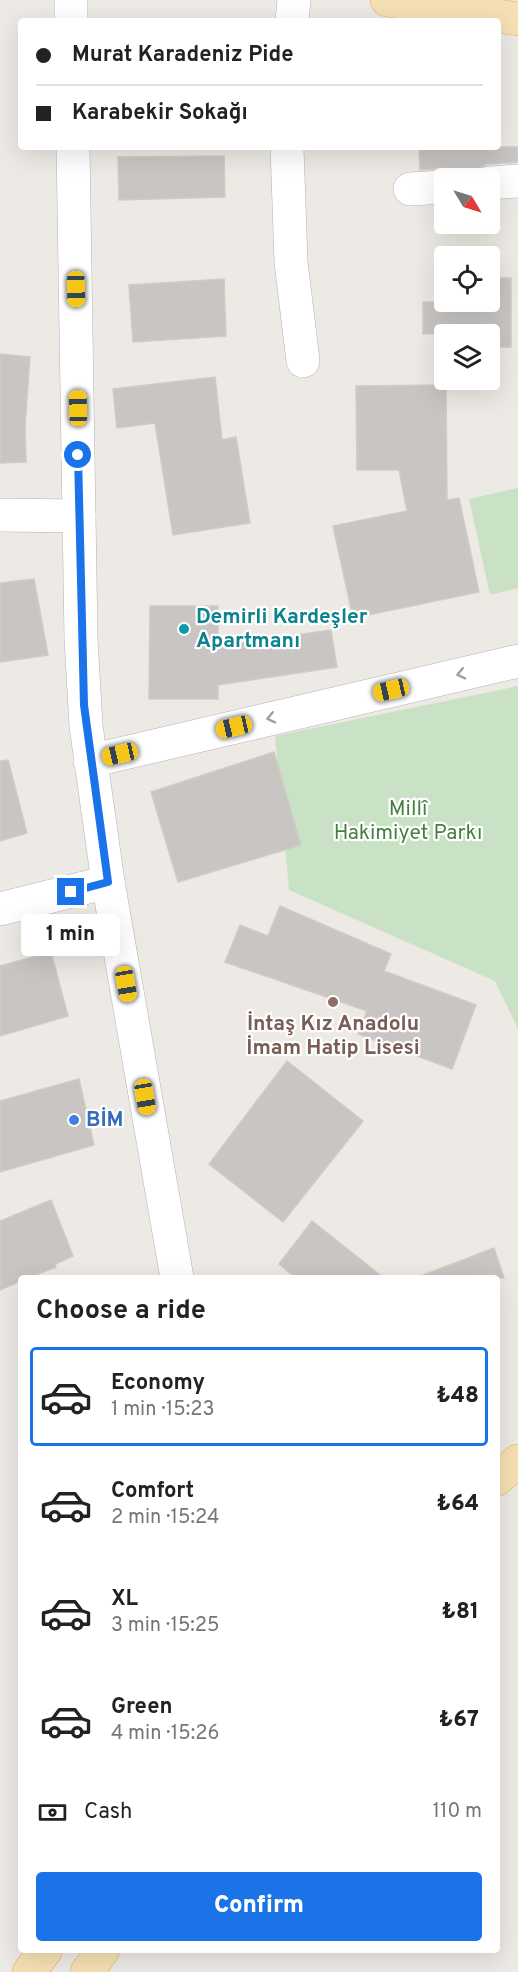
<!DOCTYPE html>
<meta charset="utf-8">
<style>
:root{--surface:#fff;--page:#f2f2f2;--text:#222;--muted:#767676;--line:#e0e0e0;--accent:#1a73e8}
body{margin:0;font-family:Overpass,sans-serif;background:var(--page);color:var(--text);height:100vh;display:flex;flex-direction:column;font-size:22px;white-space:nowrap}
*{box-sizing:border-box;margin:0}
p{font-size:20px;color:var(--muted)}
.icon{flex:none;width:33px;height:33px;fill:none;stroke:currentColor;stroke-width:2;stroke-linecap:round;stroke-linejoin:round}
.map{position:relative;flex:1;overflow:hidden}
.side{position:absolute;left:18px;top:1275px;width:482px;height:678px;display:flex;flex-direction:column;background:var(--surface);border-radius:6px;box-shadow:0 6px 24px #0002}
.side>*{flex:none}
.top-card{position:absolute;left:18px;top:18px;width:483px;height:132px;border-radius:6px;box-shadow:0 6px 24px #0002;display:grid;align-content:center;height:132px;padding:0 18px;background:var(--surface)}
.needle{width:39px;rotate:128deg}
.fabs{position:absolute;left:434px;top:168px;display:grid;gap:12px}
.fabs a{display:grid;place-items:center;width:66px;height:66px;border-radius:6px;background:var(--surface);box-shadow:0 6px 24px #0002;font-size:30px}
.end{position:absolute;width:27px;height:27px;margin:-14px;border:8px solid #1a73e8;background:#fff;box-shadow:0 0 0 3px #fff}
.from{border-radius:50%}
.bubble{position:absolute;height:42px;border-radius:6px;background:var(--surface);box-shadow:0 6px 24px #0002;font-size:20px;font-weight:800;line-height:42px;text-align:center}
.car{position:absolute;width:18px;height:36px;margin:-18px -9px;border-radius:8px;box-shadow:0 0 4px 2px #0007;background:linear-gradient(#f5c518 24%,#345 0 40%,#f5c518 0 76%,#345 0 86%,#f5c518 0)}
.top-card b{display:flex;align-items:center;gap:21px;height:57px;font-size:22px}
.top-card b+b{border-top:2px solid var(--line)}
.top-card i{width:15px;height:15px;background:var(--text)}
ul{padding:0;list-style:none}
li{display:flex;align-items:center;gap:18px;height:99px;margin:0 12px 9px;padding:0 6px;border:3px solid transparent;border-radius:6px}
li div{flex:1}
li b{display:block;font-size:22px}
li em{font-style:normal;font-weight:800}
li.on{border-color:var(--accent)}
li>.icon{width:54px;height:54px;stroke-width:1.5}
h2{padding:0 18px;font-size:27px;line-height:72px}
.pay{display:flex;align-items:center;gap:15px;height:66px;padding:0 18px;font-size:22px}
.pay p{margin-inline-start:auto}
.primary-button{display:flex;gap:12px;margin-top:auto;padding:12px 18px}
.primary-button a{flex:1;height:69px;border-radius:6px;background:var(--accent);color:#fff;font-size:24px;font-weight:800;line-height:69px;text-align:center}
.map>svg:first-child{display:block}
.green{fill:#c9e2c5}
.building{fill:#c9c5c2;stroke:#d1cbc4;stroke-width:1.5}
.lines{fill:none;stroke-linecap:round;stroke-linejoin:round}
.minor-casing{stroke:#b0b3b6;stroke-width:34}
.major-casing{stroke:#e0ae6c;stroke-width:34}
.minor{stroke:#fff;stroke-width:33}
.major{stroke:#f5e0b3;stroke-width:33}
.oneway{stroke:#9ea0a2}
.route{stroke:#1a73e8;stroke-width:8}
.culture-dot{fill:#0f9aa8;stroke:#fff;stroke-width:2}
.education-dot{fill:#8d6e63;stroke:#fff;stroke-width:2}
.shop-dot{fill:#3f7fe0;stroke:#fff;stroke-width:2}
.labels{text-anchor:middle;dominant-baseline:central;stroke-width:4.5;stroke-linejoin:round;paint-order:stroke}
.culture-label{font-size:21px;font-weight:bold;fill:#0d838f;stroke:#fff;text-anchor:start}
.park-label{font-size:21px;fill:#468040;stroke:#fff}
.education-label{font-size:21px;font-weight:bold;fill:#785e54;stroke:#fff}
.shop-label{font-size:21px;font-weight:bold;fill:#366cbe;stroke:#fff;text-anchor:start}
</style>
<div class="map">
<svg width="518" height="1972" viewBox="0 0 518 1972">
<rect width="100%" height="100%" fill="#edeae5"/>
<g class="green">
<polygon points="518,488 518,588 490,595 469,499"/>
<polygon points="518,686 518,1029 495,981 289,890 275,736"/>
</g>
<g class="building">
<polygon points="419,147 518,147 518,162 487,164 478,168 472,175 457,175 443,168 420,170"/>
<polygon points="224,156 225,197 119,200 118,157"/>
<polygon points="489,278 511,278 511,347 489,347 489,334 423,334 423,302 489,302"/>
<polygon points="224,279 226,336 133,342 129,285"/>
<polygon points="0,354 30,357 25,426 26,462 0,463"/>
<polygon points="215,377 222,440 236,437 250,523 173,535 155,423 117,428 113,389"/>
<polygon points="446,385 447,500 459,498 479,592 353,618 333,526 407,511 399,470 357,470 356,386"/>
<polygon points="34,579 48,655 0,662 0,583"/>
<polygon points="150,606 218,606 218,646 331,630 337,667 218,685 218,699 149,699"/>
<polygon points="274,752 301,845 178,882 151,792"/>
<polygon points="8,760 27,833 0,841 0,761"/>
<polygon points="280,906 391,954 384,971 476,1005 452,1069 358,1034 367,1011 225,962 240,925 268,936"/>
<polygon points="51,952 68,1016 0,1036 0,966"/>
<polygon points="287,1061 363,1121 283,1222 209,1164"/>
<polygon points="79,1079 94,1145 0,1172 0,1101"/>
<polygon points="51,1200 73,1256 55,1264 56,1267 28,1278 21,1278 21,1281 0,1290 0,1221"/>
<polygon points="312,1221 384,1278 296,1278 279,1264"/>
<polygon points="494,1248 504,1278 422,1278 421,1276"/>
</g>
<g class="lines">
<defs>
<g id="minor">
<polyline points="71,0 71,21"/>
<polyline points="292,21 294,0"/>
<polyline points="73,147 81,639 86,726 108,882 177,1278"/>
<polyline points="287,147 291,262 303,361"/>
<polyline points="489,183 518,181"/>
<polyline points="410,189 444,187"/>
<polyline points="0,515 79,516"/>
<polyline points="90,761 518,661"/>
<polyline points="0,909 108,882"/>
</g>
<g id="major">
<polyline points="387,0 518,19"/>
<polyline points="496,1480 518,1461"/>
<polyline points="29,1972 46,1950"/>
<polyline points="87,1972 103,1950"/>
</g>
</defs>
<use href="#minor" class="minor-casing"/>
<use href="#major" class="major-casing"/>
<use href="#minor" class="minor"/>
<use href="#major" class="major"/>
</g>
<defs><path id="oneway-chevron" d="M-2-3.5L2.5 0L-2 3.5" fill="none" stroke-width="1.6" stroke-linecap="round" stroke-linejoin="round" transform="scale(1.5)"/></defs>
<g class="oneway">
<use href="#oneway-chevron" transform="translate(461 674) rotate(167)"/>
<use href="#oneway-chevron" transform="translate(271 718) rotate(167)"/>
</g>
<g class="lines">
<polyline class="route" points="71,892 108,882 84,705 78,455"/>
</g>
<circle class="culture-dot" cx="184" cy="629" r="6"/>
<circle class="education-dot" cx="333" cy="1002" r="6"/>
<circle class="shop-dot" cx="74" cy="1120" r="6"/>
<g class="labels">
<g class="culture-label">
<text x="196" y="617">Demirli Kardeşler<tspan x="196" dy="24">Apartmanı</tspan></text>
</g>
<g class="park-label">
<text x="408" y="809">Millî<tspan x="408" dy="24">Hakimiyet Parkı</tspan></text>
</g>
<g class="education-label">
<text x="333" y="1024">İntaş Kız Anadolu<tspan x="333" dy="24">İmam Hatip Lisesi</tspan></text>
</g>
<g class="shop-label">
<text x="86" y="1120">BİM</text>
</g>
</g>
</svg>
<div class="fabs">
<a><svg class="needle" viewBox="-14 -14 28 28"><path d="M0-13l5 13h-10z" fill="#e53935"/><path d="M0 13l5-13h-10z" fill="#767676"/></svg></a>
<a><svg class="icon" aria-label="locate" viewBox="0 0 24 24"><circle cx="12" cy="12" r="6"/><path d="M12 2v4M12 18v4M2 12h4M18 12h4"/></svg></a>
<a><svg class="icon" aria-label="layers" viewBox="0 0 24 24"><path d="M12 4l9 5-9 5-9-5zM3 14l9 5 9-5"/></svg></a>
</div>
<i class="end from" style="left:78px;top:455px"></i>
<i class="end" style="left:71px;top:892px"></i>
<div class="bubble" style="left:21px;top:914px;width:99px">1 min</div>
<i class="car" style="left:76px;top:289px;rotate:179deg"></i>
<i class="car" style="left:78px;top:408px;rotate:359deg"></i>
<i class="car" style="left:391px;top:690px;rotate:257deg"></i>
<i class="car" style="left:234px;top:727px;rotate:257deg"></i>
<i class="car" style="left:120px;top:754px;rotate:257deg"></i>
<i class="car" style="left:126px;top:984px;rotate:170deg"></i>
<i class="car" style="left:145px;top:1097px;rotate:170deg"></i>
<div class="top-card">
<b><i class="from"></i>Murat Karadeniz Pide</b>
<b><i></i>Karabekir Sokağı</b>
</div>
<section class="side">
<h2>Choose a ride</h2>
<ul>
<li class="on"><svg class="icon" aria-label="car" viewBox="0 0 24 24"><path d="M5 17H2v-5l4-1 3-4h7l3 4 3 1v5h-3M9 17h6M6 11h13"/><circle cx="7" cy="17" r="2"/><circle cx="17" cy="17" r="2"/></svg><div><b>Economy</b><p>1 min · 15:23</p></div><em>₺48</em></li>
<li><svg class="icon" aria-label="car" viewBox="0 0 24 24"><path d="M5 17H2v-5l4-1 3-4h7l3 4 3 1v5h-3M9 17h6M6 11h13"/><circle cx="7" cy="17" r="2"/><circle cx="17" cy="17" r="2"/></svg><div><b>Comfort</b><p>2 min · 15:24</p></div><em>₺64</em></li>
<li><svg class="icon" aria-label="car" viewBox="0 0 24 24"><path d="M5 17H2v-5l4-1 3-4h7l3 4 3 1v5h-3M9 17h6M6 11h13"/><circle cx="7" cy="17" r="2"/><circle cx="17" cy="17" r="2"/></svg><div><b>XL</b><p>3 min · 15:25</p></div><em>₺81</em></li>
<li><svg class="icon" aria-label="car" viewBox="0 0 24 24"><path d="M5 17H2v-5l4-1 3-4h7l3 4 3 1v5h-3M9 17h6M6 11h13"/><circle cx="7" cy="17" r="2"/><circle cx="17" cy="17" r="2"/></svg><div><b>Green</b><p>4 min · 15:26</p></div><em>₺67</em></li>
</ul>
<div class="pay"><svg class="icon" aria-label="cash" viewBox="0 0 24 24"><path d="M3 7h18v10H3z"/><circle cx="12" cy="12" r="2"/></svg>Cash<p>110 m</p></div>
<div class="primary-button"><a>Confirm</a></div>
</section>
</div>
